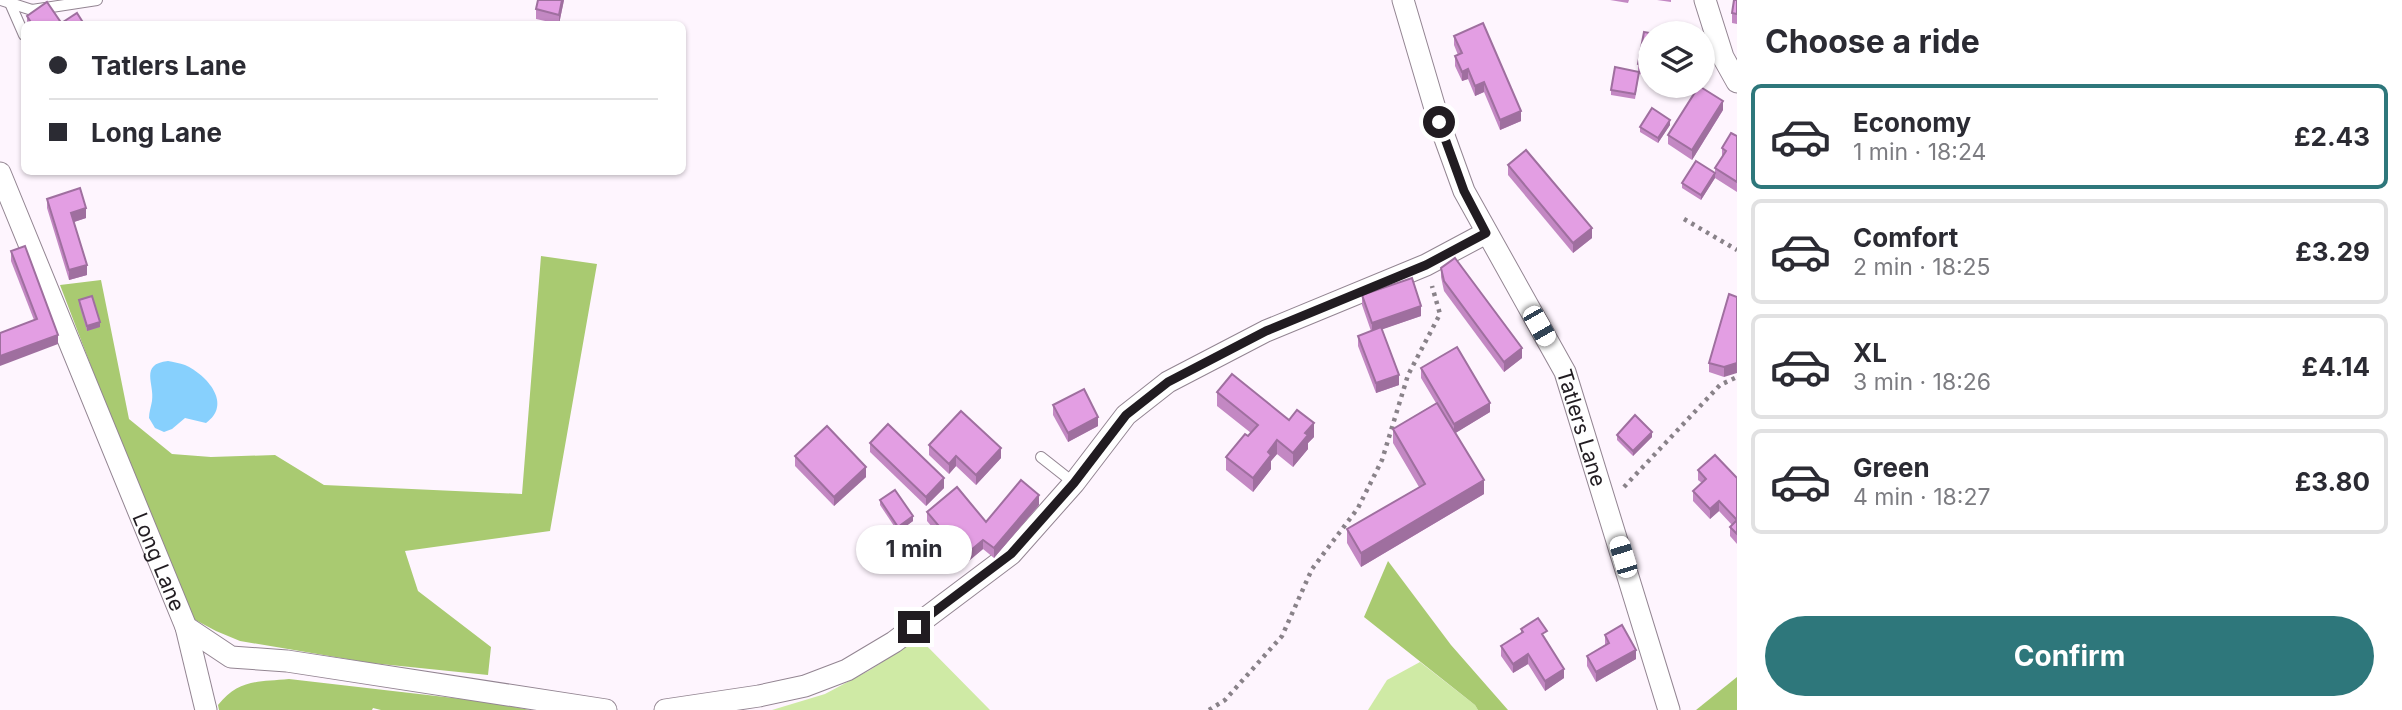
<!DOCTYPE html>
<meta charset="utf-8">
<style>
:root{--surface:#fff;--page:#f7f7f7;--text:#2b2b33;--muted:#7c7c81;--line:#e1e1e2;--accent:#2e777b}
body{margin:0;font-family:Inter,sans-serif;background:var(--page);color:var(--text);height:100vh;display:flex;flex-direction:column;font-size:26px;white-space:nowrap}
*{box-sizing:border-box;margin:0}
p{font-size:23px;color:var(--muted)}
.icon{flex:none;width:38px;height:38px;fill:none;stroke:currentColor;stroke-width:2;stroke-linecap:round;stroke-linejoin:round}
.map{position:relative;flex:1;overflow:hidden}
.panel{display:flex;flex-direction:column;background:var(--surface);width:665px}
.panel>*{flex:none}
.banner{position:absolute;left:21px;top:21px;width:665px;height:154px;border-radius:10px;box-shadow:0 2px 5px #0004;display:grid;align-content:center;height:154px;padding:0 28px;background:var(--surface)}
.controls{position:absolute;left:1638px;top:21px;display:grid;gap:14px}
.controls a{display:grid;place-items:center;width:77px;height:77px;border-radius:50%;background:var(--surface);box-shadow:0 2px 5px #0004;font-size:35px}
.end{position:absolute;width:32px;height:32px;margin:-16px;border:9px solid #211c21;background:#fff;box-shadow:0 0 0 4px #fff}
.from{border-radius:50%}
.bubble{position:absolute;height:49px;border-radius:24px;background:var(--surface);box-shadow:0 2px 5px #0004;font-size:23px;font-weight:700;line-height:49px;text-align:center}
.car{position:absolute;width:21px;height:42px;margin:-21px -10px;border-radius:9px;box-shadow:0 0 5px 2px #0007;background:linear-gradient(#fff 24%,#345 0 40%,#fff 0 76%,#345 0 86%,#fff 0)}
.banner b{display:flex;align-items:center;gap:24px;height:66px;font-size:26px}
.banner b+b{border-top:2px solid var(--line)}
.banner i{width:18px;height:18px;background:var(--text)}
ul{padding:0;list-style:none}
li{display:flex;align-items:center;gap:21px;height:105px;margin:0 14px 10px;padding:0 14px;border:4px solid var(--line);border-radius:10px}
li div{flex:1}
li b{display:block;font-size:26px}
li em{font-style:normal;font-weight:700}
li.current{border-color:var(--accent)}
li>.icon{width:63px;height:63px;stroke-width:1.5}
h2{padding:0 28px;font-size:32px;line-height:84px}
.primary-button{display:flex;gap:14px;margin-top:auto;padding:14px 28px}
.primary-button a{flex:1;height:80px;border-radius:42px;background:var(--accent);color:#fff;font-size:28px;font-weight:700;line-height:80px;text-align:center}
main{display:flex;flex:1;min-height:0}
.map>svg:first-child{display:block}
.green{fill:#cfeaa5}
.forest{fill:#a9ca71}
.water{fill:#87d0fd}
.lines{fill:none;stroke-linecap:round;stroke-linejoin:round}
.lane-casing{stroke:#938592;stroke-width:12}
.street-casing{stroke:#938592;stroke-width:23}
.path{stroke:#898289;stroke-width:4.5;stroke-dasharray:3.5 5;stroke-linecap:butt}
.lane{stroke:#fff;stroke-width:10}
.street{stroke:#fff;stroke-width:21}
.wall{fill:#c388c3}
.shaded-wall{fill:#9f6f9f}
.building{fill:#e39ee3;stroke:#9f6f9f;stroke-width:2}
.route{stroke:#211c21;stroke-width:9}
.labels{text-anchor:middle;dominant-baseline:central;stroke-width:7;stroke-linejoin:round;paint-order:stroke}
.street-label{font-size:21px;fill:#211c21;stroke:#fff}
</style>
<main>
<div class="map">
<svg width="1737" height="710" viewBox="0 0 1737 710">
<rect width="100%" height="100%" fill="#fef5fe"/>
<g class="green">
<polygon points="919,638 990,710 772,710 825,694 870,670"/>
<polygon points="1420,662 1475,705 1478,710 1368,710 1387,680"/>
</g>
<g class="forest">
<polygon points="541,256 597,264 550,531 405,551 418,591 491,647 488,675 371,663 240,641 216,631 186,615 60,285 101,280 129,419 172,454 211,457 275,455 324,485 522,494"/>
<polygon points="1388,561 1451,645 1508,710 1478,710 1475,705 1364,617"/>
<polygon points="1737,677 1737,710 1696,710"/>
<path d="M289 679 488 702 530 710H381L373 708 372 710H219L218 705C239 679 258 682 289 679Z"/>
</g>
<path class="water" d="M168 361C173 362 180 363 185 365 207 375 233 404 206 423L185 418 172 429 164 432 155 428 149 418C149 412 151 407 152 401 155 384 139 364 168 361Z"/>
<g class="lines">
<defs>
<g id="lane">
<polyline points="1,0 32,10 97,0"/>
<polyline points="10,3 24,35"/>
<polyline points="1041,457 1074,483"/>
</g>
<g id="street">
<path id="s1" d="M1403 0 1439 122 1464 191 1565 372 1669 710"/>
<polyline points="1705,0 1723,57 1737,82"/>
<path id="s2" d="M0 173 186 627 231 657 287 661 606 710"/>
<polyline points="186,627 206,710"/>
<polyline points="665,710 759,696 805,686 847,670 894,642 1011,554 1074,483 1126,415 1168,382 1266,331 1426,265 1486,233"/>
</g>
</defs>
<use href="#lane" class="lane-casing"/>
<use href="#street" class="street-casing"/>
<g class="path">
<polyline points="1684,219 1737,250"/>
<polyline points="1624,487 1720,385 1737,377"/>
<polyline points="1209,710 1225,700 1282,636 1312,569 1358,508 1382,460 1408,375 1440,314 1432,286"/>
</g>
<use href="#lane" class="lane"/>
<use href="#street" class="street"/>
</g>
<g class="wall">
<polygon points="564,0 559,24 536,19 536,9"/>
<polygon points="1610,0 1629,0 1628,3"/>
<polygon points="1657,0 1671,0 1671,2"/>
<polygon points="1737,0 1737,24 1732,23 1732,13"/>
<polygon points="27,16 62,24 27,24"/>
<polygon points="1650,33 1650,76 1639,74 1635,99 1611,95 1611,90 1638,72 1638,64"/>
<polygon points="1454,36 1521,121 1500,130 1484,92 1475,96 1468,79 1462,81 1455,66 1455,56 1458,55 1454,45"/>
<polygon points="1723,110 1692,160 1668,144 1668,135"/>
<polygon points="1670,125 1658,143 1640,132 1640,127"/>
<polygon points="1737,136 1737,192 1715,178 1701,200 1682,188 1682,183 1715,173 1715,168 1722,157 1722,148"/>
<polygon points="1508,165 1592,238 1573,253 1508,175"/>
<polygon points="47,199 86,218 74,222 87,275 69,280 47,208"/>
<polygon points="11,251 58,344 34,320 11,261"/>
<polygon points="1441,268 1522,358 1504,372 1444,291 1441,277"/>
<polygon points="1729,294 1724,377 1709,372 1709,363"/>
<polygon points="1362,295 1421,316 1382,329 1399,385 1376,393 1358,346 1358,336 1371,331 1362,305"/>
<polygon points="79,300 100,327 87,331 79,305"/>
<polygon points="1421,368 1490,412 1455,433 1484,494 1361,567 1347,543 1347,529 1419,487 1393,443 1393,429 1436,403 1421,378"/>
<polygon points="1217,392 1289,420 1314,437 1308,443 1308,449 1293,467 1277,454 1271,461 1271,469 1253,492 1226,470 1226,457 1251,433 1217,406"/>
<polygon points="1053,405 1098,426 1068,442 1053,415"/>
<polygon points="1617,435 1652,437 1633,456 1617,440"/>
<polygon points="870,443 944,488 926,506 870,452"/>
<polygon points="929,445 1001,458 976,485 956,466 949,474 929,455"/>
<polygon points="795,456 866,477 834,506 795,466"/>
<polygon points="1698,470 1737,478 1737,544 1730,536 1730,527 1732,525 1719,511 1710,519 1693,501 1693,491 1702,483 1698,480"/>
<polygon points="880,500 913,521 898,532 880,505"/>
<polygon points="1039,505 994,558 983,549 964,565 927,521 927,512 986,522"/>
<polygon points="1521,629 1547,641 1564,678 1545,691 1528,664 1513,673 1501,656 1501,646 1521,634"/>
<polygon points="1605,635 1636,659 1596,682 1587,666 1587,656 1605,645"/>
</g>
<g class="shaded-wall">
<polygon points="562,0 564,0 559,24 559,15"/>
<polygon points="1468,69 1468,79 1462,81 1462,72"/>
<polygon points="1484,82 1484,92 1475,96 1475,86"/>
<polygon points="1723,101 1723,110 1692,160 1692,150"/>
<polygon points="1521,111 1521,121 1500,130 1500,120"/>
<polygon points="1670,120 1670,125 1658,143 1658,138"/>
<polygon points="1715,173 1715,178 1701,200 1701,195"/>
<polygon points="86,208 86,218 71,223 71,213"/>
<polygon points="1592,228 1592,238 1573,253 1573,243"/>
<polygon points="87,265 87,275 69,280 69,270"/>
<polygon points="1421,306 1421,316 1372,333 1372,323"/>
<polygon points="100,322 100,327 87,331 87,326"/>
<polygon points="58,335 58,344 0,366 0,356"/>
<polygon points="1522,348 1522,358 1504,372 1504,362"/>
<polygon points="1737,363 1737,373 1724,377 1724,367"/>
<polygon points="1399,375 1399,385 1376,393 1376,383"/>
<polygon points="1490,403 1490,412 1454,434 1454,424"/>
<polygon points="1098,417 1098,426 1068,442 1068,433"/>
<polygon points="1314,423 1314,437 1308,443 1308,449 1293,467 1293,453 1305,433"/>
<polygon points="1652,432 1652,437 1633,456 1633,451"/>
<polygon points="1277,440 1277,454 1271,461 1271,469 1253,492 1253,478 1268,452"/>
<polygon points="1001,448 1001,458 976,485 976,475"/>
<polygon points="956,456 956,466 949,474 949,464"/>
<polygon points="866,467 866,477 834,506 834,497"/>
<polygon points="944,478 944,488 926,506 926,497"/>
<polygon points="1484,480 1484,494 1361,567 1361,553"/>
<polygon points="1039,495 1039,505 994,558 994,548"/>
<polygon points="1719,501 1719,511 1710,519 1710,509"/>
<polygon points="913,516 913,521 898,532 898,527"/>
<polygon points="983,540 983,549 964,565 964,556"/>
<polygon points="1636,650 1636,659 1596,682 1596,672"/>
<polygon points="1528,654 1528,664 1513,673 1513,664"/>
<polygon points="1564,669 1564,678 1545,691 1545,681"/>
</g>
<g class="building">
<polygon points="538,0 562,0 559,15 536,9"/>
<polygon points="1734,0 1737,0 1737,14 1732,13"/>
<polygon points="47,2 62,24 32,24 27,16"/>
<polygon points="77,13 84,24 64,24 63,22"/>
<polygon points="1483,23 1521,111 1500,120 1484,82 1475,86 1468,69 1462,72 1455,56 1462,53 1454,36"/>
<polygon points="1644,32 1650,33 1650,66 1638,64"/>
<polygon points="1615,67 1639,72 1635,94 1611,90"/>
<polygon points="1699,86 1723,101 1692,150 1668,135"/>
<polygon points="1652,108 1670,120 1658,138 1640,127"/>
<polygon points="1731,133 1737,136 1737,182 1715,168 1726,151 1722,148"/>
<polygon points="1526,150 1592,228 1573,243 1508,165"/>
<polygon points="1696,161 1715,173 1701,195 1682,183"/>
<polygon points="80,188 86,208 71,213 87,265 69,270 47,199"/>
<polygon points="25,246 58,335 0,356 0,333 37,319 11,251"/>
<polygon points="1455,258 1522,348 1504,362 1444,281 1441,268"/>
<polygon points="1412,278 1421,306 1372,323 1362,295"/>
<polygon points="1729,294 1737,297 1737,363 1724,367 1709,363"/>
<polygon points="92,296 100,322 87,326 79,300"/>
<polygon points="1381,327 1399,375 1376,383 1358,336"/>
<polygon points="1457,347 1490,403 1454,424 1421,368"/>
<polygon points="1232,374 1289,420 1297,410 1314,423 1305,433 1308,435 1293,453 1277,440 1268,452 1271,455 1253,478 1226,457 1245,434 1248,436 1258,425 1217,392"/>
<polygon points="1084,389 1098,417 1068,433 1053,405"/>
<polygon points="1437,403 1484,480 1361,553 1347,529 1425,484 1393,429"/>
<polygon points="961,411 1001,448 976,475 956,456 949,464 929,445"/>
<polygon points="1635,415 1652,432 1633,451 1617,435"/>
<polygon points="888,424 944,478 926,497 870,443"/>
<polygon points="827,426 866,467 834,497 795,456"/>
<polygon points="1715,455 1737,478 1737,534 1730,527 1737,520 1719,501 1710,509 1693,491 1706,479 1698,470"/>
<polygon points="1021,480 1039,495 994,548 983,540 964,556 927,512 957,487 986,522"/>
<polygon points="895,490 913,516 898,527 880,500"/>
<polygon points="1538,618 1547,631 1542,634 1564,669 1545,681 1528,654 1513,664 1501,646 1523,632 1521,629"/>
<polygon points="1622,625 1636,650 1596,672 1587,656 1609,643 1605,635"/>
</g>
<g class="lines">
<polyline class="route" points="914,627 1011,554 1074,483 1126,415 1168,382 1266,331 1426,265 1486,233 1464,191 1439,122"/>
</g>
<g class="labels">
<g class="street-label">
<text stroke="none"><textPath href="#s1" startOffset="466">Tatlers Lane</textPath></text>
<text stroke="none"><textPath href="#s2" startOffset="420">Long Lane</textPath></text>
</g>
</g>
</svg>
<div class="controls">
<a><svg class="icon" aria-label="layers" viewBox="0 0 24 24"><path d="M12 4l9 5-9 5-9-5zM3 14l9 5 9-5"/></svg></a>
</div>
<i class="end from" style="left:1439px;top:122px"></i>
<i class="end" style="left:914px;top:627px"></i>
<div class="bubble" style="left:856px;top:525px;width:116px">1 min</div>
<i class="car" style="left:1539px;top:326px;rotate:150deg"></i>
<i class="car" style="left:1623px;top:557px;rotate:343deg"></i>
<div class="banner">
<b><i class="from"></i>Tatlers Lane</b>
<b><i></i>Long Lane</b>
</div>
</div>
<section class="panel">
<h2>Choose a ride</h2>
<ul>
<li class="current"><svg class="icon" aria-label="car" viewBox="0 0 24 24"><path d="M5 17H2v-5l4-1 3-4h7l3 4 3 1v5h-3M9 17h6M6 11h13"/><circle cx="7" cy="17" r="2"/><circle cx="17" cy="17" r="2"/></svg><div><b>Economy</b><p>1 min · 18:24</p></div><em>£2.43</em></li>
<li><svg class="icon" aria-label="car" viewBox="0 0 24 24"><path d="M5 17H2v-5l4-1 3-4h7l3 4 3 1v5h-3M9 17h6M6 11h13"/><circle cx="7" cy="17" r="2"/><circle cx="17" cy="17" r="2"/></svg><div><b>Comfort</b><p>2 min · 18:25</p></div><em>£3.29</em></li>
<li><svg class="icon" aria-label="car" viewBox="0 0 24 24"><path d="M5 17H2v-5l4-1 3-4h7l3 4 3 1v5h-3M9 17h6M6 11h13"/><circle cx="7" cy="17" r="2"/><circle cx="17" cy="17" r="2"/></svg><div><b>XL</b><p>3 min · 18:26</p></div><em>£4.14</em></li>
<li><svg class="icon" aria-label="car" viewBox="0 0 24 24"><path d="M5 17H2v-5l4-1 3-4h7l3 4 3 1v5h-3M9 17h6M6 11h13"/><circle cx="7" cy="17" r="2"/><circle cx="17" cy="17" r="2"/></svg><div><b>Green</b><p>4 min · 18:27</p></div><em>£3.80</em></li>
</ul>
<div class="primary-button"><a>Confirm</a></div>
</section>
</main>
